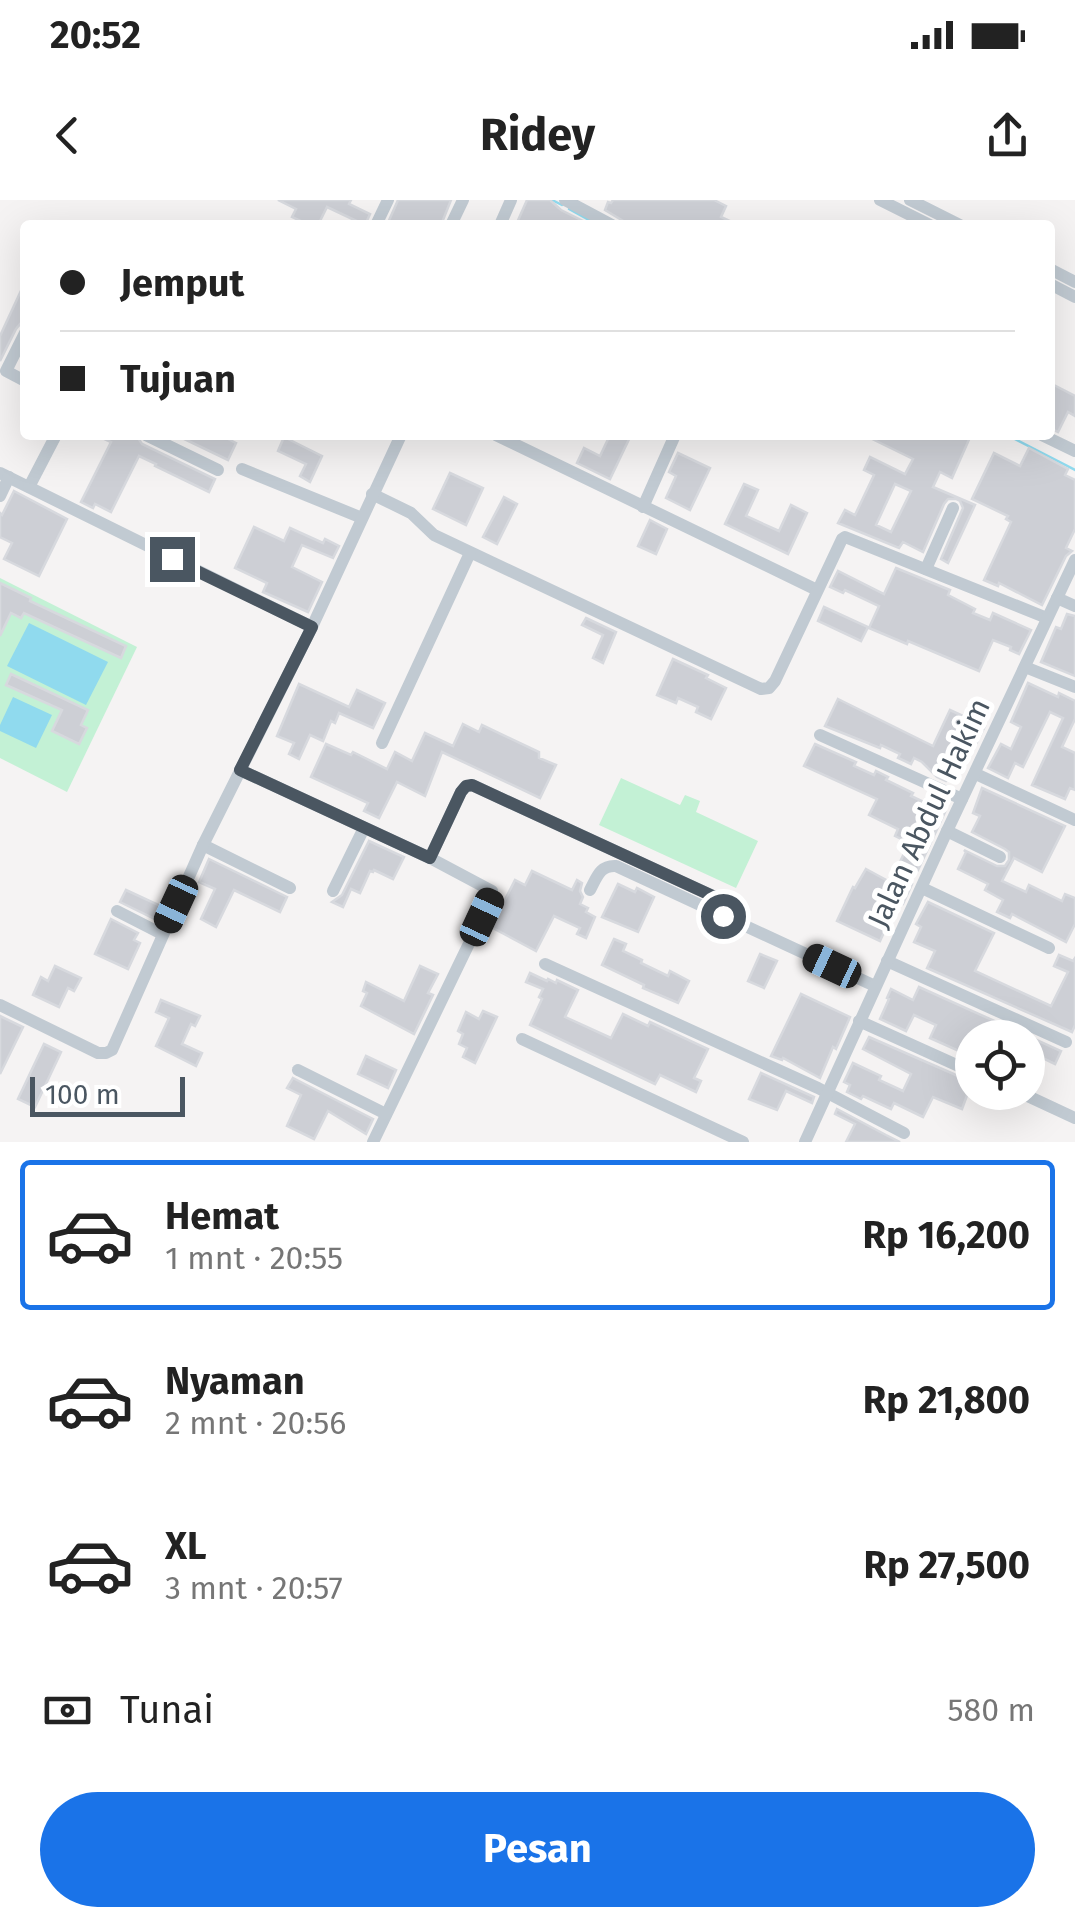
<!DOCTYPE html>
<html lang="id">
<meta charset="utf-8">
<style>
:root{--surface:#fff;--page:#f6f6f6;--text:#222;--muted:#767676;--line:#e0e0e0;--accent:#1a73e8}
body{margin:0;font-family:"Fira Sans",sans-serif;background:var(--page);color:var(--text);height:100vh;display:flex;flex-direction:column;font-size:38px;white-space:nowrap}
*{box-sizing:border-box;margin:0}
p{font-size:32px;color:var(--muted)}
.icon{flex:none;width:55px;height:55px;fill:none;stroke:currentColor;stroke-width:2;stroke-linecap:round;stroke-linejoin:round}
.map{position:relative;height:942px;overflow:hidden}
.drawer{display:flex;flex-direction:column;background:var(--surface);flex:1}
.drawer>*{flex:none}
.top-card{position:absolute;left:20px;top:20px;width:1035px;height:220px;border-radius:10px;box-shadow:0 10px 40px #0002;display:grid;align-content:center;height:220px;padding:0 40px;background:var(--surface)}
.controls{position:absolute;left:955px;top:820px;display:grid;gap:20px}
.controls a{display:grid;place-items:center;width:90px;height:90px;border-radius:50%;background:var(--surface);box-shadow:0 10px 40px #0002;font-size:50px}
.scale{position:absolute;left:30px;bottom:25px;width:155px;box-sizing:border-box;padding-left:10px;border:5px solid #4a5661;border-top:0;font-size:28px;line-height:35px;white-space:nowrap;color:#4a5661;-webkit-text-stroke:8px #fff;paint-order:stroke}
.end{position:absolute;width:45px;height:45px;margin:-22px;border:12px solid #4a5661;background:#fff;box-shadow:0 0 0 5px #fff}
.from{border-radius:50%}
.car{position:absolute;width:30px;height:60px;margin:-30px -15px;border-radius:12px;box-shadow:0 0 8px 2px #0007;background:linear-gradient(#222 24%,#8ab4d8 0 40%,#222 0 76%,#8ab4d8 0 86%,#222 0)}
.top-card b{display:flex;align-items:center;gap:35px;height:95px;font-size:38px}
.top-card b+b{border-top:2px solid var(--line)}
.top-card i{width:25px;height:25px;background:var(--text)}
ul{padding:18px 0 0;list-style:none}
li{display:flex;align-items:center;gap:30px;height:150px;margin:0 20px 15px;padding:0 20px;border:5px solid transparent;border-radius:10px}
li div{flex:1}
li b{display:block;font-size:38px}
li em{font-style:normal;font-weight:700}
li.active{border-color:var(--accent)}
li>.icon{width:90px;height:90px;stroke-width:1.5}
.pay{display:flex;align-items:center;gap:25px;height:110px;padding:0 40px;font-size:38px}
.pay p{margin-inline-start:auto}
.cta{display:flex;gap:20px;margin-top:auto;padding:20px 40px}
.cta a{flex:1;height:115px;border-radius:60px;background:var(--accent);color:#fff;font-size:40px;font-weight:700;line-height:115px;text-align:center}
.status{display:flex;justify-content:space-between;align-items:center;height:70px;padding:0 50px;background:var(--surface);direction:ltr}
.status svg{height:28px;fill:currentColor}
header{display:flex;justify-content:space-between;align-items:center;height:130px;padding:0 40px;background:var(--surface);font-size:45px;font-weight:700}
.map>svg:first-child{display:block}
.green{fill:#c3f1d5}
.water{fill:#90daee}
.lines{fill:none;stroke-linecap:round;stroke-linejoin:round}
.stream{stroke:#90daee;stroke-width:2.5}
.building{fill:#cdcfd5;stroke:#d7d9de;stroke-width:2.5;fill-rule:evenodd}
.street{stroke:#c1cad2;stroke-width:12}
.route{stroke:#4a5661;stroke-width:12}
.labels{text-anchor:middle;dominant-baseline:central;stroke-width:10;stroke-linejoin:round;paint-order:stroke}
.street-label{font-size:30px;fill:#4a5661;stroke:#fff}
</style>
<div class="status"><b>20:52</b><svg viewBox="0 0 49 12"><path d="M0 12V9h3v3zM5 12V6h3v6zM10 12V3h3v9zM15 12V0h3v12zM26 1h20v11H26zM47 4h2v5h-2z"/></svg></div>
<header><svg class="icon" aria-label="back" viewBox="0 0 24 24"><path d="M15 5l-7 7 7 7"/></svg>Ridey<svg class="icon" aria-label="share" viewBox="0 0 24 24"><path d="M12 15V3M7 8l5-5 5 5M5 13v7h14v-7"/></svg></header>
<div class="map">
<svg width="1075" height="942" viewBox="0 0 1075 942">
<rect width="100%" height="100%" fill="#f5f3f3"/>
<g class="green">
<polygon points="0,378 137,447 67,592 0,558"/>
<polygon points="621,578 680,605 685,595 700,601 696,612 758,641 736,688 599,625"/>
</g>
<g class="water">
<polygon points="29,423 108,462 86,505 7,466"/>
<polygon points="13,497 52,515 36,548 0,531 0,525"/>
</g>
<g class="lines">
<g class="stream">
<polyline points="552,0 562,5"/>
<polyline points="569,9 598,25"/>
<polyline points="1007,235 1075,270"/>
</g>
</g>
<g class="building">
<polygon points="278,0 351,0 349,4 370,14 365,25 327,7 318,25 309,25 292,17 296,9"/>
<polygon points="398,0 451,0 441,25 387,25"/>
<polygon points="527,0 550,0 561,10 591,25 516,25"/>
<polygon points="613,0 714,0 726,6 721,17 738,25 630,25 605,10 608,2 611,3"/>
<polygon points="25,82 25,118 16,129 0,161 0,136"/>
<polygon points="1050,183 1075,196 1075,216 1068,212 1058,232 1050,228"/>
<polygon points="96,235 136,235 142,244 215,279 209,292 155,266 156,264 139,256 111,312 95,304 93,308 81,302 111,242"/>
<polygon points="176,235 220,235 236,243 228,260"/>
<polygon points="610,235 631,235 610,279 577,263 584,248 600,256"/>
<path d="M864 235H971L952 278 940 272 933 287 975 305 948 363 941 359 963 308 960 301 956 299H948L944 304 923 352 903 342 899 348 838 323 845 310 855 315 874 275 864 270 870 257 905 274 913 259ZM895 284 911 291 891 332 876 325Z"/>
<polygon points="284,237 322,256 310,282 300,276 306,264 278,251"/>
<polygon points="1029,248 1068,269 1065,275 1075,280 1075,329 1066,348 1072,351 1066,356 1042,405 999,383 998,386 984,380 1011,322 1006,319 1008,316 972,299 994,253 1020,266"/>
<polygon points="678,253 710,268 690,310 666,298 676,276 669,272"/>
<polygon points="450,273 483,288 466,325 433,309"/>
<polygon points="744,284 758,290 746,316 779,331 791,305 807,313 788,354 725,324"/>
<polygon points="14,291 67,319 39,376 4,359 12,343 0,337 0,313 2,315"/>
<polygon points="504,297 517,304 497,344 483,337"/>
<polygon points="650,320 667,329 656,354 638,346"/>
<polygon points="254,327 284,341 290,328 323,343 325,339 339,346 333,358 302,345 292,367 322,382 308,412 263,392 267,383 235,368"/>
<polygon points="896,368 950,390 948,395 975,409 973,413 990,420 993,413 1031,430 1019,454 1010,450 1011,447 993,440 979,471 908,441 907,444 869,428 879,406 845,390 843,393 830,387 838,371 884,394"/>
<polygon points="0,383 31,398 30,401 126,446 121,458 24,413 21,418 11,413 0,436"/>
<polygon points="824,407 868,427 861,441 818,421"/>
<polygon points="1067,414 1075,416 1075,476 1041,462 1056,427 1061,429"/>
<polygon points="586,418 616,432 603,463 593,458 603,435 582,425"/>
<polygon points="673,459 708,475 706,478 726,488 711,519 696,512 698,507 678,498 676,503 657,495"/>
<polygon points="11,474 88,510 81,525 87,528 79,544 52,531 62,510 6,485"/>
<polygon points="1028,483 1058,497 1059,493 1075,501 1075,519 1062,547 1075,553 1075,590 1070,588 1065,599 1032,585 1063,518 1050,512 1023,567 1015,563 1008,578 988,568 1001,544 1011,549 1021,527 1011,522"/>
<polygon points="299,484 349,507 357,490 385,503 373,528 339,513 335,523 331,521 323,541 310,535 299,559 289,554 294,543 277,536"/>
<polygon points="838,499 933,546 950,510 985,526 977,542 975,541 965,562 946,581 937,577 922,562 914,558 911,564 898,558 900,554 881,545 880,548 825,526"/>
<polygon points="463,524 479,532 482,525 539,552 539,558 556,565 540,598 442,552 425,596 397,582 379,618 364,611 368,603 311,577 326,544 351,555 353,552 387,569 395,552 412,561 425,533 453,546"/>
<polygon points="815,544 856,562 854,566 874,575 876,571 888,577 886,580 913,593 911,596 945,612 918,670 900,662 909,643 895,636 898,629 869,615 877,599 804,566"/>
<polygon points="982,588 1065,626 1042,672 1014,658 1002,681 1026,692 1029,685 1062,701 1065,694 1075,698 1075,724 1066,742 1012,714 1010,718 997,712 1003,700 985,690 988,684 958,669 966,652 964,650 997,666 1005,666 1009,660 1009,652 1005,649 972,632 980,616 973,613"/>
<polygon points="369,641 404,657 393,679 374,670 373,672 370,671 360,693 351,689 343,707 332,702 342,695"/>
<polygon points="209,659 287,697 280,712 234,690 216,727 201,719 215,689 199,682"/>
<polygon points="866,669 890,682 894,675 912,684 903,704 898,702 880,741 837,721 853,687 855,688"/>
<polygon points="532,671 572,690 577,680 582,683 580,691 583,697 580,704 588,708 586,712 595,717 586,738 577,734 580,728 554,716 536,751 491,727 515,680 525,685"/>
<polygon points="618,684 635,692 637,688 654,697 638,732 602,717"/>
<polygon points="126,690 163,707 157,720 120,702"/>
<polygon points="928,702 994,733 975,771 1051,806 1068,772 1054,766 1059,755 1073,761 1075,758 1075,825 1072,832 927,768 935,751 914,742 921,727 916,724"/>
<polygon points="111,719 138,733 134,740 140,743 128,769 95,754"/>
<polygon points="614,739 626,744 623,751 642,760 641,763 668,776 670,771 689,781 678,803 643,788 644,785 602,765"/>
<polygon points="760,754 777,761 764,788 748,781"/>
<polygon points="55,766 81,778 74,791 68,788 59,807 33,795 41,777 48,781"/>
<polygon points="420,766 438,774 428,793 433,795 414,834 361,806 367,793 363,791 366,782 404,801"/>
<polygon points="530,773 547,781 548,779 556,783 557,780 578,790 565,817 611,838 623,814 648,826 650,822 708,849 694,878 701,881 696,892 660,875 655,884 530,825 542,799 539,797 543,789 526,782"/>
<polygon points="919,787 1061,851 1055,864 1028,851 1028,838 972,838 972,861 964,858 966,854 930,838 936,825 914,815 906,831 880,819 889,799 887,798 891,789 913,800"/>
<polygon points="801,794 850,817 836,849 833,847 820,878 783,858 782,860 771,856"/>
<polygon points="161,800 200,816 195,826 191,824 182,844 202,853 196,866 156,846 169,818 156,812"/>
<polygon points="483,811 497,817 475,863 463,857 467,848 459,844 463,834 458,831 466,812 479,819"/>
<polygon points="0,816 23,827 0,874"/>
<polygon points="869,837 972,882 962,909 933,897 923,917 894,903 891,909 863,896 861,899 847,892 850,885 844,882 853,863 881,876 879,880 903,891 911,874 863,849"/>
<polygon points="44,844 61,852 35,907 18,899"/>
<polygon points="366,856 396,870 388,888 358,874"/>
<polygon points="761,873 814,897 812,903 786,891 777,910 749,899"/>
<polygon points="293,878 373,919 366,934 328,911 314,939 287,926 301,895 287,888"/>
<polygon points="837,909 886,935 900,942 846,942 855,924 835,914"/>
</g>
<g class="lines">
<g class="street">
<polyline points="565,0 612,25"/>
<polyline points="880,0 930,25"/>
<polyline points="910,0 960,25"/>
<polyline points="376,25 388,0"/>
<polyline points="451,25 463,0"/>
<polyline points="500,25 511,0"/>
<polyline points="1050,69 1075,82"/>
<polyline points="1050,84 1075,97"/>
<polyline points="25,133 6,171 25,181"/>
<polyline points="146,235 218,270"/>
<polyline points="496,235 817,390"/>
<polyline points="1042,235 1075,251"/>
<polyline points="242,269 362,318"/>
<polyline points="0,273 312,427"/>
<polyline points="29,287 56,235"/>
<polyline points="372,294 411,313 434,335 761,489 769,488 775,481 842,339 845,337 1047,418"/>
<polyline points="0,296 9,277"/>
<polyline points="643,307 675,235"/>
<polyline points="926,369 953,308"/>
<polyline points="1057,398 1075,406"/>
<polyline points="1025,467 1075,487"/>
<polyline points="820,535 962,599"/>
<polyline points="382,543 470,353"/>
<polyline points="240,570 430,658 492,691 492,696 373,942"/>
<polyline points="976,574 1075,620"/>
<polyline points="947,631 1000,657"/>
<polyline points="203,645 290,688"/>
<polyline points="430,658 461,592 465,587 472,585 717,698 722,705 723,716"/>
<polyline points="922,688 1049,748"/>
<path d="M590 690C597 677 600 665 616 666L875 786"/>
<polyline points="333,691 364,628"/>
<polyline points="117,711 162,734"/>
<polyline points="887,761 1066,842"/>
<polyline points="545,764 818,888 904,933"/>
<polyline points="0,805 98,853 106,853 112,850 203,645 312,427 401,235"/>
<polyline points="859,821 972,872"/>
<polyline points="522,839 743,942"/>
<polyline points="298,870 386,914"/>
<polyline points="1019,892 1075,918"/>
<polyline points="805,942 947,631 1075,360"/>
</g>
</g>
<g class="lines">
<polyline class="route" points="172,359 312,427 240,570 430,658 461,592 466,586 472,585 717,698 722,706 723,716"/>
</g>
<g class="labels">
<g class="street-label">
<text transform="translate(929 613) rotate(-65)">Jalan Abdul Hakim</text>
</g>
</g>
</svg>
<div class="controls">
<a><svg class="icon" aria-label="locate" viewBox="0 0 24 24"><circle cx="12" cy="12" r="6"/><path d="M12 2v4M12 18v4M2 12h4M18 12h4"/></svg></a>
</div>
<div class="scale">100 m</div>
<i class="end from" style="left:723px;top:716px"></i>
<i class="end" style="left:172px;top:359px"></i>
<i class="car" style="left:176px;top:704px;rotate:205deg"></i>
<i class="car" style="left:482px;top:717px;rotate:25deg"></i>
<i class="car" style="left:832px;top:766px;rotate:295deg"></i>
<div class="top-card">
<b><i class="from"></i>Jemput</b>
<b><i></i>Tujuan</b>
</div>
</div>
<section class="drawer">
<ul>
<li class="active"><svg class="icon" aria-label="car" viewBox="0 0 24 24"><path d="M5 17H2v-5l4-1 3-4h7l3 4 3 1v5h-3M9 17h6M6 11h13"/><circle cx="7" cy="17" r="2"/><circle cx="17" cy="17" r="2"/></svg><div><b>Hemat</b><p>1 mnt · 20:55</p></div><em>Rp 16,200</em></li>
<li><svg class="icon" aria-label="car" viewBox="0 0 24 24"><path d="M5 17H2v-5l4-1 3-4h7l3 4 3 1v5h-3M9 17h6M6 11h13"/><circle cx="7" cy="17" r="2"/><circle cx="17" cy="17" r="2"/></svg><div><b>Nyaman</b><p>2 mnt · 20:56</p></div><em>Rp 21,800</em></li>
<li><svg class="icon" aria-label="car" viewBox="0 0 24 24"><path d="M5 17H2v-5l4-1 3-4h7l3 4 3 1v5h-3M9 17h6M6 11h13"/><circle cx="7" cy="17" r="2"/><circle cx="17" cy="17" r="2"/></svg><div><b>XL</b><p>3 mnt · 20:57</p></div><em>Rp 27,500</em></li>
</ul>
<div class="pay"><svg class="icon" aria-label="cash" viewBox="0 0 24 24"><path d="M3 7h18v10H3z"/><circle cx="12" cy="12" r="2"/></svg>Tunai<p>580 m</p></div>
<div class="cta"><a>Pesan</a></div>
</section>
